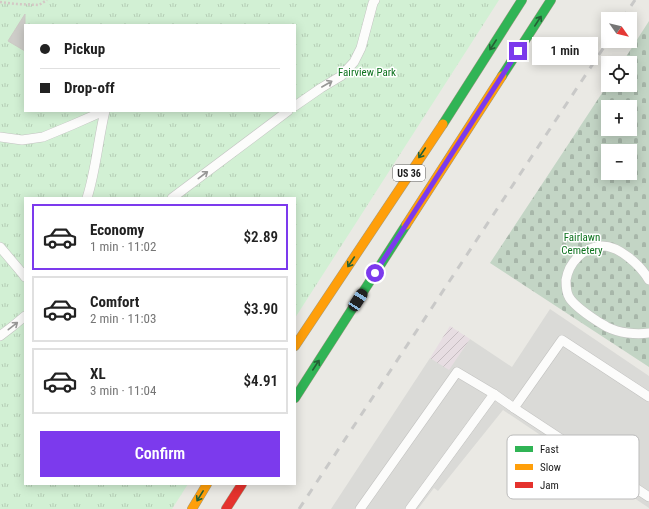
<!DOCTYPE html>
<meta charset="utf-8">
<style>
:root{--surface:#fff;--page:#f6f6f6;--text:#222;--muted:#767676;--line:#e0e0e0;--accent:#7c3aed}
body{margin:0;font-family:"Roboto Condensed",sans-serif;background:var(--page);color:var(--text);height:100vh;display:flex;flex-direction:column;font-size:15px;white-space:nowrap}
*{box-sizing:border-box;margin:0}
p{font-size:13px;color:var(--muted)}
.icon{flex:none;width:22px;height:22px;fill:none;stroke:currentColor;stroke-width:2;stroke-linecap:round;stroke-linejoin:round}
.map{position:relative;flex:1;overflow:hidden}
.panel{position:absolute;left:24px;top:197px;width:272px;height:288px;display:flex;flex-direction:column;background:var(--surface);border-radius:0px;box-shadow:0 2px 10px #0003}
.panel>*{flex:none}
.top-card{position:absolute;left:24px;top:24px;width:272px;height:88px;border-radius:0px;box-shadow:0 2px 10px #0003;display:grid;align-content:center;height:88px;padding:0 16px;background:var(--surface)}
.needle{width:26px;rotate:124deg}
.buttons{position:absolute;left:601px;top:12px;display:grid;gap:8px}
.buttons a{display:grid;place-items:center;width:36px;height:36px;border-radius:0px;background:var(--surface);box-shadow:0 2px 10px #0003;font-size:20px}
.end{position:absolute;width:18px;height:18px;margin:-9px;border:5px solid #7c3aed;background:#fff;box-shadow:0 0 0 2px #fff}
.from{border-radius:50%}
.bubble{position:absolute;height:28px;border-radius:0px;background:var(--surface);box-shadow:0 2px 10px #0003;font-size:13px;font-weight:600;line-height:28px;text-align:center}
.car{position:absolute;width:12px;height:24px;margin:-12px -6px;border-radius:5px;box-shadow:0 0 3px 1px #0007;background:linear-gradient(#222 24%,#8ab4d8 0 40%,#222 0 76%,#8ab4d8 0 86%,#222 0)}
.top-card b{display:flex;align-items:center;gap:14px;height:38px;font-size:15px}
.top-card b+b{border-top:1px solid var(--line)}
.top-card i{width:10px;height:10px;background:var(--text)}
ul{padding:7px 0 0;list-style:none}
li{display:flex;align-items:center;gap:12px;height:66px;margin:0 8px 6px;padding:0 8px;border:2px solid var(--line);border-radius:0px}
li div{flex:1}
li b{display:block;font-size:15px}
li em{font-style:normal;font-weight:600}
li.on{border-color:var(--accent)}
li>.icon{width:36px;height:36px;stroke-width:1.5}
.cta{display:flex;gap:8px;margin-top:auto;padding:8px 16px}
.cta a{flex:1;height:46px;border-radius:0px;background:var(--accent);color:#fff;font-size:16px;font-weight:600;line-height:46px;text-align:center}
.map>svg:first-child{display:block}
.industrial{fill:url(#industrial-furrows)}
.cemetery{fill:url(#cemetery-stones);fill-rule:evenodd}
.park{fill:url(#park-tufts);fill-rule:evenodd}
.parking{fill:#dadad7}
.building{fill:#cecdc9;stroke:#cdcac5}
.lines{fill:none;stroke-linecap:round;stroke-linejoin:round}
.lane-casing{stroke:#c2c2c0;stroke-width:10}
.fast-casing{stroke:#9f9882;stroke-width:10}
.slow-casing{stroke:#9f9882;stroke-width:10}
.jam-casing{stroke:#9f9882;stroke-width:10}
.path{stroke:#d4c8c5;stroke-width:2.5;stroke-dasharray:2 2;stroke-linecap:butt}
.lane{stroke:#fcfcfb;stroke-width:9}
.fast{stroke:#30b455;stroke-width:9}
.slow{stroke:#ff9f0a;stroke-width:9}
.jam{stroke:#e5322d;stroke-width:9}
.rail{stroke:#c9c9c8;stroke-width:3;stroke-dasharray:8 8;stroke-linecap:butt}
.oneway{stroke:#246035}
.oneway2{stroke:#979796}
.route{stroke:#7c3aed;stroke-width:5}
.labels{text-anchor:middle;dominant-baseline:central;stroke-width:3;stroke-linejoin:round;paint-order:stroke}
.shield{fill:#fff;stroke:#5f5f5f;stroke-width:1}
.shield-label{font-size:10px;font-weight:bold;fill:#1b1b1b}
.park-label{font-size:11px;fill:#0f7320;stroke:#fff}
.key{fill:#fff;stroke:#bbb;stroke-width:1}
.key-label{font-size:11px;fill:#1b1b1b}
</style>
<div class="map">
<svg width="649" height="509" viewBox="0 0 649 509">
<defs>
<pattern id="industrial-furrows" width="10" height="10" patternUnits="userSpaceOnUse"><rect width="10" height="10" fill="#e7dde2"/><path d="M-1 1l2-2M0 10L10 0M9 11l2-2" fill="none" stroke="#c6bdc1"/></pattern>
<pattern id="cemetery-stones" width="16" height="16" patternUnits="userSpaceOnUse"><rect width="16" height="16" fill="#c3d5c5"/><path d="M2 7V4a2 2 0 0 1 4 0v3zM10 15v-3a2 2 0 0 1 4 0v3z" fill="#a7b6a9"/></pattern>
<pattern id="park-tufts" width="24" height="20" patternUnits="userSpaceOnUse"><rect width="24" height="20" fill="#d2f0d4"/><path d="M3 7l-1-3M5 7V3M7 7l1-3M15 17l-1-3M17 17v-4M19 17l1-3" fill="none" stroke="#b4cdb5"/></pattern>
</defs>
<rect width="100%" height="100%" fill="#eae9e4"/>
<polygon class="industrial" points="450,326 470,339 449,371 430,358"/>
<path class="cemetery" d="M649 21V367L490 263 608 84V85H630V63H622ZM608 107H630V129H608ZM608 151H630V173H608Z"/>
<path class="park" d="M0 0H499L295 318V198H25V484H188L172 509H0ZM25 25H295V111H25Z"/>
<polygon class="parking" points="550,309 649,376 649,508 503,410 438,491 434,488 418,509 331,509 430,358 449,370 470,339 512,367"/>
<polygon class="building" points="25,14 25,51 8,41"/>
<g class="lines">
<defs>
<g id="lane">
<polyline points="295,106 321,88 341,76 354,62 361,48 373,3 375,0"/>
<polyline points="0,137 22,140 43,137 72,125 104,111"/>
<path d="M87 198C96 170 98 140 105 111"/>
<polyline points="172,198 288,111"/>
<polyline points="0,247 22,273 25,277"/>
<path d="M649 280C641 266 619 245 601 246 583 248 569 262 566 280 566 285 566 292 569 297 574 306 588 315 597 321 600 323 604 325 607 327 619 333 636 335 649 333"/>
<polyline points="0,336 13,326 25,316"/>
<polyline points="649,397 562,340 514,408 649,497"/>
<polyline points="360,509 457,372 494,394 514,408"/>
<polyline points="410,509 494,394"/>
</g>
<g id="fast">
<polyline points="502,76 551,0"/>
<polyline points="443,124 522,0"/>
<polyline points="295,398 406,225"/>
</g>
<g id="slow">
<polyline points="406,225 502,76"/>
<polyline points="295,346 443,124"/>
<polyline points="192,509 207,484"/>
</g>
<polyline id="jam" points="226,509 242,484"/>
</defs>
<use href="#lane" class="lane-casing"/>
<use href="#fast" class="fast-casing"/>
<use href="#slow" class="slow-casing"/>
<use href="#jam" class="jam-casing"/>
<polyline class="path" points="0,2 17,4 39,5 47,0"/>
<use href="#lane" class="lane"/>
<use href="#fast" class="fast"/>
<use href="#slow" class="slow"/>
<use href="#jam" class="jam"/>
<g class="rail">
<polyline points="622,19 635,0"/>
<polyline points="299,509 608,41"/>
</g>
</g>
<defs><path id="oneway-shaft" d="M-6 0H5M1.5-3L5.5 0L1.5 3" fill="none" stroke-width="1.6" stroke-linecap="round" stroke-linejoin="round"/></defs>
<g class="oneway">
<use href="#oneway-shaft" transform="translate(538 21) rotate(-57)"/>
<use href="#oneway-shaft" transform="translate(493 45) rotate(123)"/>
<use href="#oneway-shaft" transform="translate(422 153) rotate(124)"/>
<use href="#oneway-shaft" transform="translate(351 262) rotate(124)"/>
<use href="#oneway-shaft" transform="translate(316 365) rotate(-57)"/>
<use href="#oneway-shaft" transform="translate(200 496) rotate(122)"/>
</g>
<g class="oneway2">
<use href="#oneway-shaft" transform="translate(327 84) rotate(-30)"/>
<use href="#oneway-shaft" transform="translate(203 175) rotate(-37)"/>
<use href="#oneway-shaft" transform="translate(13 326) rotate(-38)"/>
</g>
<g class="lines">
<polyline class="route" points="375,273 518,51"/>
</g>
<g class="labels">
<rect class="shield" x="393" y="165" width="32" height="16" rx="3"/>
<g class="shield-label">
<text x="409" y="173">US 36</text>
</g>
<g class="park-label">
<text x="367" y="72">Fairview Park</text>
<text x="582" y="237">Fairlawn<tspan x="582" dy="13">Cemetery</tspan></text>
</g>
</g>
<rect x="507" y="435" width="132" height="64" rx="6" class="key"/>
<rect x="515" y="446" width="18" height="6" fill="#30b455"/>
<rect x="515" y="464" width="18" height="6" fill="#ff9f0a"/>
<rect x="515" y="482" width="18" height="6" fill="#e5322d"/>
<g class="key-label">
<text x="540" y="453">Fast</text>
<text x="540" y="471">Slow</text>
<text x="540" y="489">Jam</text>
</g>
</svg>
<div class="buttons">
<a><svg class="needle" viewBox="-14 -14 28 28"><path d="M0-13l5 13h-10z" fill="#e53935"/><path d="M0 13l5-13h-10z" fill="#767676"/></svg></a>
<a><svg class="icon" aria-label="locate" viewBox="0 0 24 24"><circle cx="12" cy="12" r="6"/><path d="M12 2v4M12 18v4M2 12h4M18 12h4"/></svg></a>
<a>+</a>
<a>−</a>
</div>
<i class="end from" style="left:375px;top:273px"></i>
<i class="end" style="left:518px;top:51px"></i>
<div class="bubble" style="left:532px;top:37px;width:66px">1 min</div>
<i class="car" style="left:358px;top:300px;rotate:33deg"></i>
<div class="top-card">
<b><i class="from"></i>Pickup</b>
<b><i></i>Drop-off</b>
</div>
<section class="panel">
<ul>
<li class="on"><svg class="icon" aria-label="car" viewBox="0 0 24 24"><path d="M5 17H2v-5l4-1 3-4h7l3 4 3 1v5h-3M9 17h6M6 11h13"/><circle cx="7" cy="17" r="2"/><circle cx="17" cy="17" r="2"/></svg><div><b>Economy</b><p>1 min · 11:02</p></div><em>$2.89</em></li>
<li><svg class="icon" aria-label="car" viewBox="0 0 24 24"><path d="M5 17H2v-5l4-1 3-4h7l3 4 3 1v5h-3M9 17h6M6 11h13"/><circle cx="7" cy="17" r="2"/><circle cx="17" cy="17" r="2"/></svg><div><b>Comfort</b><p>2 min · 11:03</p></div><em>$3.90</em></li>
<li><svg class="icon" aria-label="car" viewBox="0 0 24 24"><path d="M5 17H2v-5l4-1 3-4h7l3 4 3 1v5h-3M9 17h6M6 11h13"/><circle cx="7" cy="17" r="2"/><circle cx="17" cy="17" r="2"/></svg><div><b>XL</b><p>3 min · 11:04</p></div><em>$4.91</em></li>
</ul>
<div class="cta"><a>Confirm</a></div>
</section>
</div>
